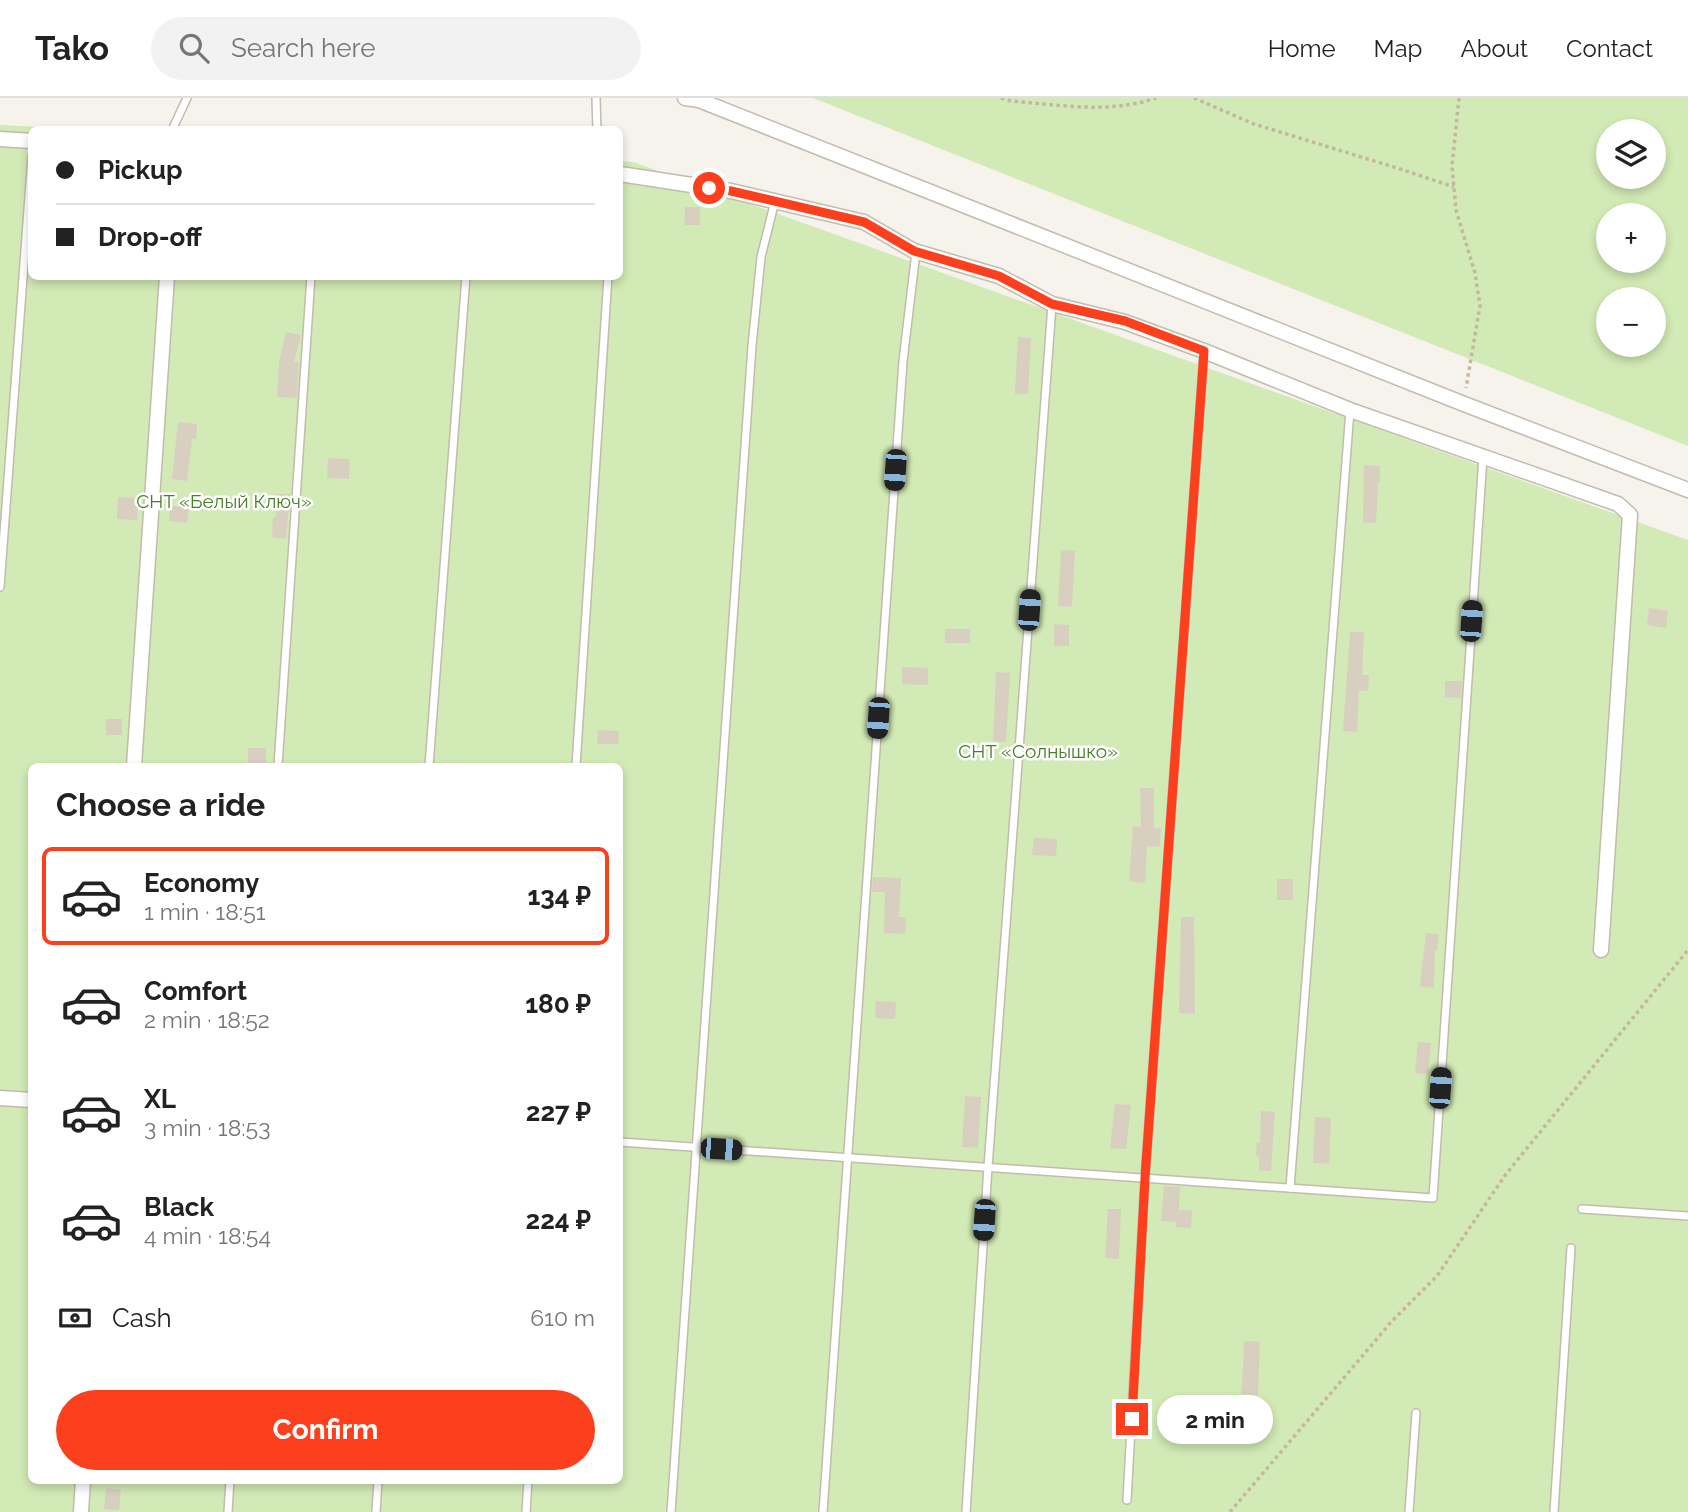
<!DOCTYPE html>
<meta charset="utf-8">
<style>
:root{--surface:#fff;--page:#f2f2f2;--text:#222;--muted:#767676;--line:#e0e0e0;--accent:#fc3f1d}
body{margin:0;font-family:Raleway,sans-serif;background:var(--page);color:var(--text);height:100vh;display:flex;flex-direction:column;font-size:26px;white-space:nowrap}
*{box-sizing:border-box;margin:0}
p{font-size:23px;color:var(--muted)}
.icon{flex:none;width:38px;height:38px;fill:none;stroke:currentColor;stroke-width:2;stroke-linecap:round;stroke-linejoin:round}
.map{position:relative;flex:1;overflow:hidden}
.side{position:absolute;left:28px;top:665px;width:595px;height:721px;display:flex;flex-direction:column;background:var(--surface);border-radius:10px;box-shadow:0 4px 10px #0003}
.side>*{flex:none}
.banner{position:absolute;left:28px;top:28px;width:595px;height:154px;border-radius:10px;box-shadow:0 4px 10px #0003;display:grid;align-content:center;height:154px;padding:0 28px;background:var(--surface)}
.tools{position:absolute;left:1596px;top:21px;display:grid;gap:14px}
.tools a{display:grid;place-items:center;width:70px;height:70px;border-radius:50%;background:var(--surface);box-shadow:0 4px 10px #0003;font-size:35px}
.end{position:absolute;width:32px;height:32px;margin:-16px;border:9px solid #fc3f1d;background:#fff;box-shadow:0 0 0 4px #fff}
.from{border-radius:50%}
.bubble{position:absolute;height:49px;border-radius:24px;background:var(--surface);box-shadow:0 4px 10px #0003;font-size:23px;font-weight:700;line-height:49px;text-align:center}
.car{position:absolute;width:21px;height:42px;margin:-21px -10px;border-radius:9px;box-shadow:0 0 5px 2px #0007;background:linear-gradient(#222 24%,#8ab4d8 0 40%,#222 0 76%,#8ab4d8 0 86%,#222 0)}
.banner b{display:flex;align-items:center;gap:24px;height:66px;font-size:26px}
.banner b+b{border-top:2px solid var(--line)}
.banner i{width:18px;height:18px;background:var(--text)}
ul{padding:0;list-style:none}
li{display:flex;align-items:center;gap:21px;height:98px;margin:0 14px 10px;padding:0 14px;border:4px solid transparent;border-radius:10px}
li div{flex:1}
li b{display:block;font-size:26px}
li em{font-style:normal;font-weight:700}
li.selected{border-color:var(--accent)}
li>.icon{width:63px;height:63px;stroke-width:1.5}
h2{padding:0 28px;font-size:32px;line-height:84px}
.pay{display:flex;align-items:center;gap:18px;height:77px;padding:0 28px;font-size:26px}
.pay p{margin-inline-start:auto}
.primary-button{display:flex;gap:14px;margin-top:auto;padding:14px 28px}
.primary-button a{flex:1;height:80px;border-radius:42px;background:var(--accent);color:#fff;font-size:28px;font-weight:700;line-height:80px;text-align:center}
header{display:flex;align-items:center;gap:42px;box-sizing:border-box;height:98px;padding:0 35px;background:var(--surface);border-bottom:2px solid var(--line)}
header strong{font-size:33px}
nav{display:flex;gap:38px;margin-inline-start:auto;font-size:24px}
.search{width:490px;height:63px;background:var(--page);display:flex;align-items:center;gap:18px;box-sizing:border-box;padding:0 24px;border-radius:38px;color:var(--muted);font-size:26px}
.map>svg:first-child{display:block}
.green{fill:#d2eab5;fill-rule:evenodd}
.building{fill:#d8cfc1}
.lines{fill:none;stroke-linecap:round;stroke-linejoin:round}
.service-casing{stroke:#c2bbae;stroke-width:10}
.minor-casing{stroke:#c2bbae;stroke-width:17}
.path{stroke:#c4b79f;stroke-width:3.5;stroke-dasharray:3.5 3.5;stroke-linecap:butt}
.service{stroke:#fff;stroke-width:7}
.minor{stroke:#fff;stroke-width:14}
.route{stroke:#fc3f1d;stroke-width:9}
.labels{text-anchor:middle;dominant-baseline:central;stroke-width:5;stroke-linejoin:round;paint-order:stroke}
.park-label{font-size:19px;fill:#4a7f2a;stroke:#fff}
</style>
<header>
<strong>Tako</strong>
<div class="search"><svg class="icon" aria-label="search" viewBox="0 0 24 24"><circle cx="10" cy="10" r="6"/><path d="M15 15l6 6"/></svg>Search here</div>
<nav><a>Home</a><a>Map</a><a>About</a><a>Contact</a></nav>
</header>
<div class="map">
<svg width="1688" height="1414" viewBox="0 0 1688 1414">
<rect width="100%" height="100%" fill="#f6f3ec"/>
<g class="green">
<path d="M813 0H1688V348ZM1608 33H1654V79H1608ZM1654 117V163H1608V117ZM1608 201H1654V247H1608Z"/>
<path d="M0 27 78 31 32 32V178H620V63L633 64 1688 442V1414H0ZM32 668H620V1382H32Z"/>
</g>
<g class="building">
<polygon points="685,109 700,109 700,127 684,127"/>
<polygon points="286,234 301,237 294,264 299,264 297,300 277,299 279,264"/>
<polygon points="1018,239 1031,240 1028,296 1015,296"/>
<polygon points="178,324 197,326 196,341 192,341 187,383 172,381"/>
<polygon points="328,360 350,361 349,381 327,380"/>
<polygon points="1364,367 1380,368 1380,384 1378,384 1376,425 1363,424"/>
<polygon points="276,396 290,396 286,441 272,439 273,419 276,419"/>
<polygon points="118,399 138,400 137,422 117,421"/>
<polygon points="170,408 189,409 187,425 169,423"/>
<polygon points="1061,452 1075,453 1072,509 1058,508"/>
<polygon points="1649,510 1668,513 1666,530 1647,527"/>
<polygon points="1054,526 1069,527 1069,548 1054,548"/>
<rect x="945" y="531" width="25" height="14"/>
<polygon points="1350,534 1364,534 1362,577 1369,577 1368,593 1359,592 1357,634 1343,633"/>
<polygon points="902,569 928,570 928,587 902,586"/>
<polygon points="996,574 1010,575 1006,644 993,643"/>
<polygon points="1445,583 1462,583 1461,600 1445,599"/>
<rect x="106" y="621" width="16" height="16"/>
<polygon points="598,632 619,633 618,646 597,646"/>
<rect x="248" y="650" width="18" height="15"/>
<polygon points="1140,690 1154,690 1154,730 1161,730 1160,749 1147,748 1145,785 1129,783 1133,728 1141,729"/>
<polygon points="1034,740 1057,741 1056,758 1032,757"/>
<polygon points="873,779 901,780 899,819 906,819 905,836 884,835 885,794 872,794"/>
<rect x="1277" y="781" width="16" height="21"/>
<polygon points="1181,819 1194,819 1195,916 1179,915"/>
<polygon points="1426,835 1439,836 1437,853 1435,852 1434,890 1420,889"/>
<polygon points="876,903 896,904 895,921 875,920"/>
<polygon points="1418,944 1431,945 1428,976 1415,975"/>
<polygon points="965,998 981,999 978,1050 962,1049"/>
<polygon points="1115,1006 1131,1007 1126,1051 1110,1050"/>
<polygon points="1261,1013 1275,1014 1271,1073 1259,1072 1259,1059 1256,1058 1257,1045 1260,1045"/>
<polygon points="1315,1019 1331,1020 1329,1066 1313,1065"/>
<polygon points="1164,1088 1180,1089 1179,1112 1192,1112 1191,1130 1176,1129 1176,1124 1161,1123"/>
<polygon points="1108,1111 1121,1111 1119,1161 1105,1160"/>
<polygon points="1244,1243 1260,1244 1258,1297 1241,1296 1244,1257 1243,1257"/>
<polygon points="106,1390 121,1392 119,1412 104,1411"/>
</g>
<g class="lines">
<defs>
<g id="service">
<polyline points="596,0 597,32"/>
<polyline points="172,32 187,0"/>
<polyline points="0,489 32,58"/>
<polyline points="278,668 311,178"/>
<polyline points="429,668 466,178"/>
<polyline points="576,668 608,178"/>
<polyline points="620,1044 1433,1100 1483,359"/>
<polyline points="1290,1090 1350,312"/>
<polyline points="1582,1111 1688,1118"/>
<polyline points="1127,1402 1145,1080 1204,254"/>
<polyline points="228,1414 230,1382"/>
<polyline points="376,1414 378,1382"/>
<polyline points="526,1414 528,1382"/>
<polyline points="671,1414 752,248 761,159 775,103"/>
<polyline points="823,1414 903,263 916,154"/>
<polyline points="966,1414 988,1069 1052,207"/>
<polyline points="1409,1414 1416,1315"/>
<polyline points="1554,1414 1571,1150"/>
</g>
<g id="minor">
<polyline points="685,0 699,2 1464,306 1688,392"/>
<polyline points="0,41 32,43"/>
<polyline points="620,76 731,93 864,124 914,153 999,178 1052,206 1125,224 1204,253 1350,312 1618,406 1630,417 1601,852"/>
<polyline points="134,668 167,178"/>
<polyline points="0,1000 32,1002"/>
<polyline points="81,1414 83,1382"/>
</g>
</defs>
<use href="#service" class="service-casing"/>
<use href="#minor" class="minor-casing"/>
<g class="path">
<path d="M1001 0 1011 3C1060 7 1109 16 1156 0"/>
<polyline points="1194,0 1254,26 1397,70 1454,89"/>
<polyline points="1459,0 1452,68 1456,112 1475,175 1480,208 1466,290"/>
<polyline points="1230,1414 1392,1223 1437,1178 1506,1076 1688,852"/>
</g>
<use href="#service" class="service"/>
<use href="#minor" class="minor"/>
</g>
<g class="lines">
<polyline class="route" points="709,90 731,93 864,124 914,153 999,178 1052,206 1125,223 1204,253 1145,1080 1132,1321"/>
</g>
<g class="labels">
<g class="park-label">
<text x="224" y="403">СНТ «Белый Ключ»</text>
<text x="1038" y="653">СНТ «Солнышко»</text>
</g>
</g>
</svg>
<div class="tools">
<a><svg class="icon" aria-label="layers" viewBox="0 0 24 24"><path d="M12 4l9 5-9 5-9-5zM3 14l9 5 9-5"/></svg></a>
<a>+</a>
<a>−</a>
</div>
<i class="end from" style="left:709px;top:90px"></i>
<i class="end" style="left:1132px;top:1321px"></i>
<div class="bubble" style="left:1157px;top:1297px;width:116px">2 min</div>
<i class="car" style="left:895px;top:372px;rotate:184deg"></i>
<i class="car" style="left:1029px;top:512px;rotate:4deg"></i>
<i class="car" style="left:1471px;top:523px;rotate:4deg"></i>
<i class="car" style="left:878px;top:620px;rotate:184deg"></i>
<i class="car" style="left:1440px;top:990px;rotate:4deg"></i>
<i class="car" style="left:721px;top:1051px;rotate:94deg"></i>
<i class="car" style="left:984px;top:1122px;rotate:184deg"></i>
<div class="banner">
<b><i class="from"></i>Pickup</b>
<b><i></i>Drop-off</b>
</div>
<section class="side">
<h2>Choose a ride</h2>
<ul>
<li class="selected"><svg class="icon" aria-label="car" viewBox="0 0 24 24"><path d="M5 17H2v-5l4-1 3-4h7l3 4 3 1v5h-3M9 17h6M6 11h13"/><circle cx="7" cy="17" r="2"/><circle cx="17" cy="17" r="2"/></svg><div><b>Economy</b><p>1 min · 18:51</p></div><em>134 ₽</em></li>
<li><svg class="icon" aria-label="car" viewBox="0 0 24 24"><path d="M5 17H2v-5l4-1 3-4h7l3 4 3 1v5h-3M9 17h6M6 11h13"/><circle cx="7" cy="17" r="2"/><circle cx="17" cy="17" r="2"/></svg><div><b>Comfort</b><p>2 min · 18:52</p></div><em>180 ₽</em></li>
<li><svg class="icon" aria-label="car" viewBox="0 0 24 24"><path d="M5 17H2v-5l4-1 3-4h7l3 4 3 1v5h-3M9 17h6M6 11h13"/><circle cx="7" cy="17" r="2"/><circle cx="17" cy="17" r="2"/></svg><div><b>XL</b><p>3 min · 18:53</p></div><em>227 ₽</em></li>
<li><svg class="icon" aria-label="car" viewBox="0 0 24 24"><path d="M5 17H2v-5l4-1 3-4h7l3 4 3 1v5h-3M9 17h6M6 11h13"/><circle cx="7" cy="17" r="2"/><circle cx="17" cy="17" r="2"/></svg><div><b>Black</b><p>4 min · 18:54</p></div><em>224 ₽</em></li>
</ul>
<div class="pay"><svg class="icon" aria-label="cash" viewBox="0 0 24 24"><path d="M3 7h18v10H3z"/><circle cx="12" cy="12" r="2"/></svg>Cash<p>610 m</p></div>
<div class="primary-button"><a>Confirm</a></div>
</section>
</div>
